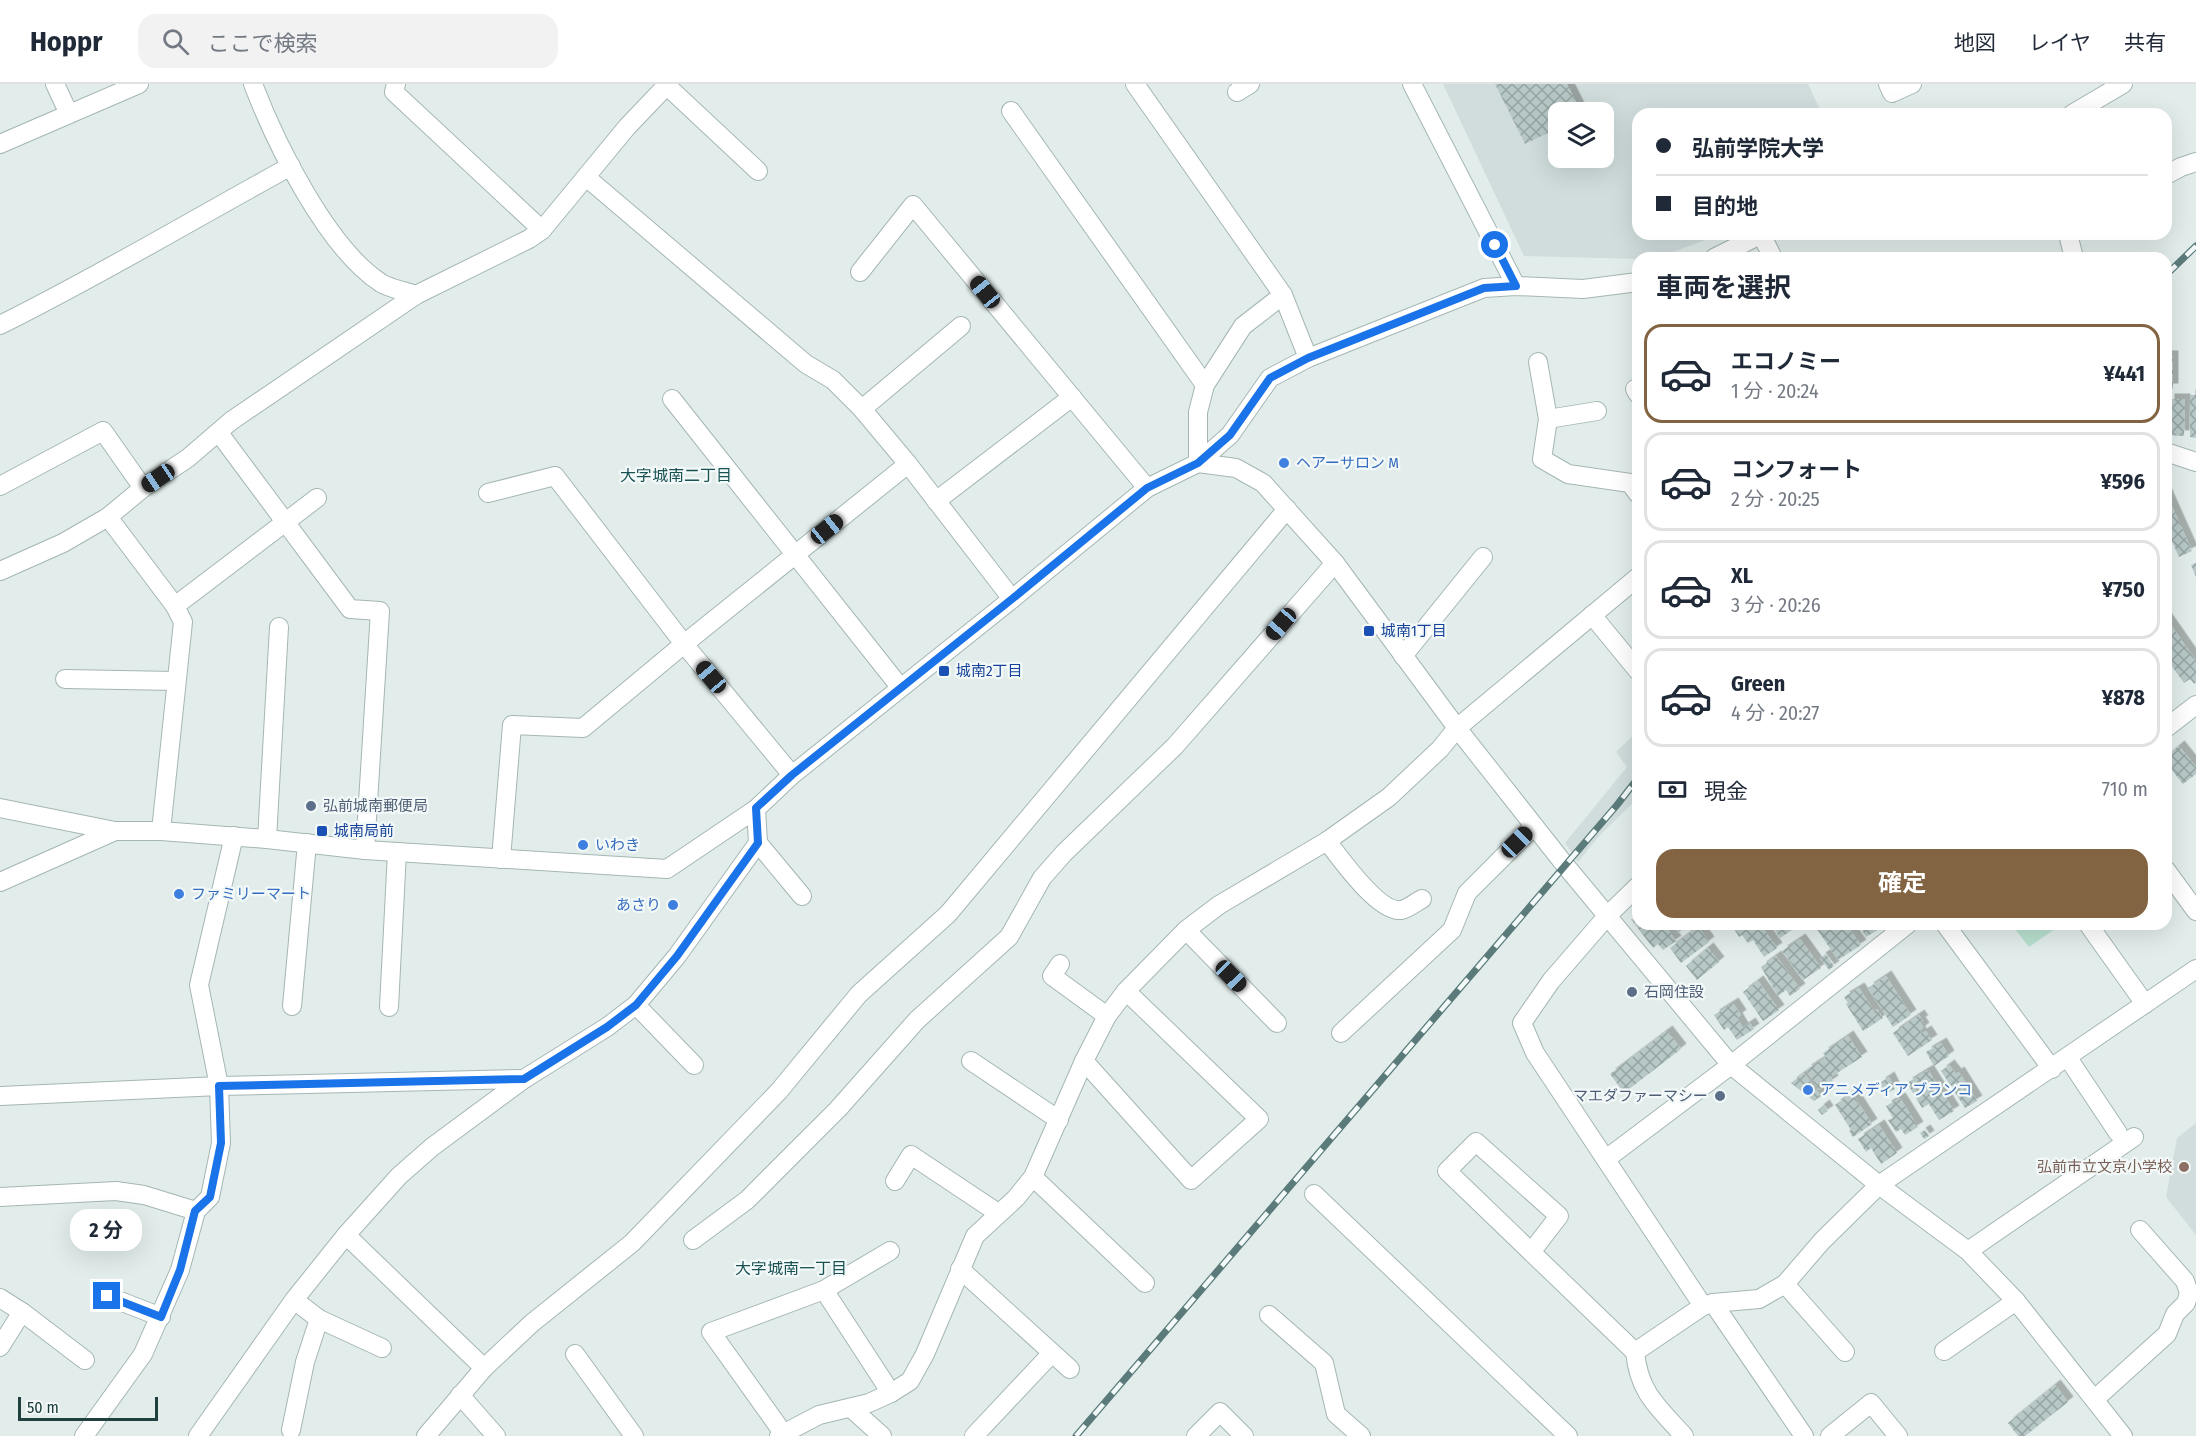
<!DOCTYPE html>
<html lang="ja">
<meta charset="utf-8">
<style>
:root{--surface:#fff;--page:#f2f2f3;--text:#1f2937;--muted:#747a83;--line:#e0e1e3;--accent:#836442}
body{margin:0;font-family:"Fira Sans Condensed","Noto Sans JP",sans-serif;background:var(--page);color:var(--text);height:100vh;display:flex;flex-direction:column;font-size:22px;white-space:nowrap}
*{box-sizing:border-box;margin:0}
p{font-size:20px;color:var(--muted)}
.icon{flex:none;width:33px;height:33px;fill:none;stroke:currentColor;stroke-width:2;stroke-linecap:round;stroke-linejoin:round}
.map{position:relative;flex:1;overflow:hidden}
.drawer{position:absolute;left:1632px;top:168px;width:540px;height:678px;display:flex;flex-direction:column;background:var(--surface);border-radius:18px;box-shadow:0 6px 24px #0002}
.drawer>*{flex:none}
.guide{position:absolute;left:1632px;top:24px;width:540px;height:132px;border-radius:18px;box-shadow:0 6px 24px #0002;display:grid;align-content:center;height:132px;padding:0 24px;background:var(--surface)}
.controls{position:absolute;left:1548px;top:18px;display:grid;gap:12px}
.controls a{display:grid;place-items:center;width:66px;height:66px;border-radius:12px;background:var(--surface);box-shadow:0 6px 24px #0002;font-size:30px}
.scale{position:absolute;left:18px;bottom:15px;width:140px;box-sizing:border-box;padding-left:6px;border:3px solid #204040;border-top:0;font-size:16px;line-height:21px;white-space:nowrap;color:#204040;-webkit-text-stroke:4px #f3f9f8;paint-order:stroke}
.end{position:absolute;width:27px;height:27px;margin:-14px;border:8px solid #1a73e8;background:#fff;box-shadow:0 0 0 3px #fff}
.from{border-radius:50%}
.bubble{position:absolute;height:42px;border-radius:18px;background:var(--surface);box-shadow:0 6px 24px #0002;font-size:20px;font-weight:700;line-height:42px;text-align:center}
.car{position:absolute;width:18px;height:36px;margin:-18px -9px;border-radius:8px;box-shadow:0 0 4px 2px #0007;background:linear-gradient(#222 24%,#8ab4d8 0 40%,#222 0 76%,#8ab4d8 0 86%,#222 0)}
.guide b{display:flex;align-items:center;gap:21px;height:57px;font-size:22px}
.guide b+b{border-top:2px solid var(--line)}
.guide i{width:15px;height:15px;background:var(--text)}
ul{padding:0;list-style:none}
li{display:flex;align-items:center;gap:18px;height:99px;margin:0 12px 9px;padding:0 12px;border:3px solid var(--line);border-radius:18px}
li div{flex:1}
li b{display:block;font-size:22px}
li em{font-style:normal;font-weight:700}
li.current{border-color:var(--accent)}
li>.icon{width:54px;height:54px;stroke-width:1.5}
h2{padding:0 24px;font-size:27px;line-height:72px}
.pay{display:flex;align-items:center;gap:15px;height:66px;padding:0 24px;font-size:22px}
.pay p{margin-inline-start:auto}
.action{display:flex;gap:12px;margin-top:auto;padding:12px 24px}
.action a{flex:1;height:69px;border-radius:18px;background:var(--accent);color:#fff;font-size:24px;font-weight:700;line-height:69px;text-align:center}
header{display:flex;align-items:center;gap:36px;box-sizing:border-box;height:84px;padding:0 30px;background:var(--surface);border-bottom:2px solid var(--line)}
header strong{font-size:28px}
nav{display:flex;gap:33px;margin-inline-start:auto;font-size:21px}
.search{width:420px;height:54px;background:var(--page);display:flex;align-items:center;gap:15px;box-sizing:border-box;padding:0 21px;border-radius:18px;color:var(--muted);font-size:22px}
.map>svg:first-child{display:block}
.built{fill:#d0dddc;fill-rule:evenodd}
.green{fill:#b9e0cf}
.building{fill:url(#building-cross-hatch);filter:url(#shadow)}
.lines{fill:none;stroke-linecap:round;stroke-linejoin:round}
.minor-casing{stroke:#a4b6b4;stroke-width:20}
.minor{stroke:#fff;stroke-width:18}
.rail-casing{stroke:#5b7b7b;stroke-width:7}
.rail{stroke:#f3f9f8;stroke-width:4.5;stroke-dasharray:14;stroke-linecap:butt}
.route{stroke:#1a73e8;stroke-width:8}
.shop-dot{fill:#3f7fe0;stroke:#f3f9f8;stroke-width:2}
.transit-dot{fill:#1a4fb4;stroke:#f3f9f8;stroke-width:2}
.service-dot{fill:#5c6f8a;stroke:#f3f9f8;stroke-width:2}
.education-dot{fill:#8d6e63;stroke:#f3f9f8;stroke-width:2}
.labels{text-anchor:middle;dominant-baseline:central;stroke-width:4.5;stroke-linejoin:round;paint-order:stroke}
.shop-label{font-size:15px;fill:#366cbe;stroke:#f3f9f8;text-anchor:start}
.transit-label{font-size:15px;fill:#164399;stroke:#f3f9f8;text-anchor:start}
.service-label{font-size:15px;fill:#4e5e75;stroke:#f3f9f8;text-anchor:start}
.education-label{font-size:15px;fill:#785e54;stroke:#f3f9f8;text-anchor:end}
.neighbourhood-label{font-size:16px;fill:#1a5254;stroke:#f3f9f8}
</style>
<header>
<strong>Hoppr</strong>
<div class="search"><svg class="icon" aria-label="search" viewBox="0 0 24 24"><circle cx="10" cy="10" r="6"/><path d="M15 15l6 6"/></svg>ここで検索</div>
<nav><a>地図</a><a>レイヤ</a><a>共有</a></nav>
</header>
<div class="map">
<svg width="2196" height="1352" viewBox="0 0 2196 1352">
<defs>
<pattern id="building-cross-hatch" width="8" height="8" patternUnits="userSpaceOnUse" patternTransform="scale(1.5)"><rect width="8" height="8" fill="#b7c8c6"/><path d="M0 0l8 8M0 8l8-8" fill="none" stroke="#94a4a2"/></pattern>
<filter id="shadow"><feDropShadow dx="5.5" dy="-5.5" stdDeviation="0" flood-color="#0004"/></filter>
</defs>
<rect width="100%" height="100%" fill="#e2edeb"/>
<g class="built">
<path d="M1443 0H1808L1822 30H1638V150H1722L1656 174 1638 175 1524 172ZM1558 28H1604V74H1558Z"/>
<polygon points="1638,647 1638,714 1600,751 1578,778 1565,759 1627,683 1616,668"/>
<polygon points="2196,1039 2196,1151 2166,1113 2177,1054"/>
</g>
<polygon class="green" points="2011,840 2062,840 2029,863"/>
<g class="building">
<polygon points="1495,0 1567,0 1581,28 1558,28 1558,44 1525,60"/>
<rect x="2166" y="272" width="7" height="33"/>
<polygon points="2190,311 2196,311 2196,354 2190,353"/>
<polygon points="2169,315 2185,315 2184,352 2168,351"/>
<polygon points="2166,409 2192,467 2179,473 2166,444"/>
<polygon points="2196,479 2196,493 2191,481"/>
<polygon points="2166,534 2196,577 2196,598 2194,600 2190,595 2184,599 2166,574"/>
<polygon points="2179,662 2196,683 2196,690 2183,700 2166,679 2166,673"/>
<polygon points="1631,835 1638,836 1638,840 1664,840 1676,857 1663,866 1658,860 1653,864"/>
<polygon points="1669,840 1685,840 1687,842 1677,850"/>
<polygon points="1731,840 1760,840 1777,864 1764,873 1753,856 1748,859 1742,851 1739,853"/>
<polygon points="1771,840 1801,840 1780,854"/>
<polygon points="1816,840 1846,840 1861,861 1838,876 1814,841"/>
<polygon points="1858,840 1883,840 1884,842 1866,853"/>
<polygon points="1698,843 1709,858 1681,879 1670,864"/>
<polygon points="1800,855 1821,884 1803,896 1782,867"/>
<polygon points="1708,864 1719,878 1697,896 1686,882"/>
<polygon points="1826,870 1834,882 1829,886 1820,874"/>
<polygon points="1776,872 1800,905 1790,912 1786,906 1778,912 1761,883"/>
<polygon points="1886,892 1911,931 1893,943 1868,904"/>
<polygon points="1758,897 1779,926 1763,937 1743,908"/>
<polygon points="1859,904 1874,927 1877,925 1883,934 1863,947 1846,920 1848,919 1844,913"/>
<polygon points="1733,919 1741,931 1737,934 1743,944 1750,939 1754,945 1737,956 1728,943 1724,946 1714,931"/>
<polygon points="1919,931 1923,937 1920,938 1924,944 1920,947 1921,950 1926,947 1932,956 1908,972 1893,949"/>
<polygon points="1667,947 1681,965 1624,1009 1610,990"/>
<polygon points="1848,952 1862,973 1831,993 1833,997 1819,1006 1806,986 1826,973 1823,969"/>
<polygon points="1941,959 1949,972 1934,982 1926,968"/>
<polygon points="1949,981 1956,990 1959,988 1977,1017 1965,1024 1941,987"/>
<polygon points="1928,986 1954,1027 1939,1036 1929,1020 1922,1024 1907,999"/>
<polygon points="1804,989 1821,1012 1814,1017 1791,999"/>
<polygon points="1889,993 1895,1005 1886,1010 1880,999"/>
<polygon points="1852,1009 1872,1040 1853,1053 1849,1047 1851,1046 1835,1021"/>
<polygon points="1900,1014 1918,1043 1905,1051 1901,1045 1896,1048 1888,1036 1893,1034 1886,1022"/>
<polygon points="1824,1021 1828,1027 1822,1031 1818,1026"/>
<polygon points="1879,1041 1897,1069 1881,1080 1871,1064 1866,1068 1858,1055"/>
<polygon points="1925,1046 1929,1052 1924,1055 1920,1049"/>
<polygon points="2055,1301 2068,1318 2025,1352 2018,1352 2008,1339"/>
</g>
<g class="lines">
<defs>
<g id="minor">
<polyline points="55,0 69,30"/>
<path d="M253 0C276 60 327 164 381 199 391 205 405 207 416 211"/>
<polyline points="396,0 394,8 542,146"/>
<polyline points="1135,0 1283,211 1243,242 1205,301 1198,328 1198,379"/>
<polyline points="1412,0 1516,202"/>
<polyline points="1888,0 1892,9 1912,0"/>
<polyline points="666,1 758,87"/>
<polyline points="1237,8 1250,0"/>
<polyline points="1011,27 1205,301"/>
<polyline points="2072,30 2123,0"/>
<polyline points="0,60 139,0"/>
<polyline points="2166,91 2181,83 2196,78"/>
<polyline points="586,93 806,280 833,296 862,325 908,380"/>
<polyline points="1761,150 1773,174"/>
<polyline points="2068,150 2074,174"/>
<polyline points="1714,174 1762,150"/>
<polyline points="860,188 913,121 1147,404"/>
<path d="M0 241C99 192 194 135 291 82"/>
<polyline points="1308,274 1484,204 1516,202 1583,205 1638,198"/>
<polyline points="1538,278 1548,335 1542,375 1568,390 1630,399 1638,410"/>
<polyline points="1635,305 1638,310"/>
<polyline points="672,315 900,603"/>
<polyline points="862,325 961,242"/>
<polyline points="1548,335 1597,327"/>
<polyline points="219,349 350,525 380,527 365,766"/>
<polyline points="2166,368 2196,378"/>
<polyline points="1198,379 1236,384 1263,399 1335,479 1457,644 1565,781 1731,981 1879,1101 1968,1167 2016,1217 2123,1352"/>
<polyline points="0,402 103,347 143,404"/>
<polyline points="488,409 555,392 684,560 792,691"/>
<polyline points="936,417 1072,313"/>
<polyline points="108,433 175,522 183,538 161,747"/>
<polyline points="0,487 63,459 108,433 143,404 188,374 231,337 416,211 529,155 542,146 627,43 668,0"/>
<polyline points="175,522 317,414"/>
<polyline points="1592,531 1638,587"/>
<polyline points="1403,572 1483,473"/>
<polyline points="65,595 176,597"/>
<polyline points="2166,644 2196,621"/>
<polyline points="0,724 115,747"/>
<polyline points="267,755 279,543"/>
<path d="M1327 757C1339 773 1379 829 1401 826 1408 825 1416 818 1422 815"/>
<polyline points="758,759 802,812"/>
<polyline points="501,775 512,641 583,644 684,560 908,380 1012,515"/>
<polyline points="2166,786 2196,827"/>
<polyline points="0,798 115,747 161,747 267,755 365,766 667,785 756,725 792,691 1012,515 1147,404 1198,379 1230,351 1270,294 1308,274 1283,211"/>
<polyline points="1638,802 1608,831 1551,897 1522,939 1535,969 1703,1222"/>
<polyline points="1945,840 2052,985"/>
<polyline points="2088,840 2145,920"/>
<polyline points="1186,846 1277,939"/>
<polyline points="1060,880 1052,892 1107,932"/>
<polyline points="636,921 694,981"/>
<polyline points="292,922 307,759"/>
<polyline points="389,923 397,768"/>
<polyline points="1341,949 1452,846 1467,809 1534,742"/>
<polyline points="2068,974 2118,1049"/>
<polyline points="971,977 1059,1036"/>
<polyline points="1084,977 1191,1096 1259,1035 1126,907"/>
<polyline points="0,1012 219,1002 524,995"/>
<polyline points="1606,1075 1731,981 1908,840"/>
<polyline points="1033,1093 1145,1199"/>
<polyline points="895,1097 911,1071 998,1129"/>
<polyline points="1314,1110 1568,1352"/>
<polyline points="0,1113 116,1107 144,1111 196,1127"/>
<polyline points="346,1151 484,1284"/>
<polyline points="693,1156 747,1116 838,1025 917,936 1009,853 1042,794 1064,769 1175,662 1335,479"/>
<polyline points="1532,1167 1559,1132 1476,1058 1447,1087 1635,1268"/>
<polyline points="1968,1167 2134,1053"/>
<polyline points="960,1185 1070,1285"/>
<polyline points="1785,1200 1845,1268"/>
<polyline points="824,1206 891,1309"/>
<polyline points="107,1212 161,1233"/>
<polyline points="0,1214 22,1228 85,1276"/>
<polyline points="294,1216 319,1235 382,1264"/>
<polyline points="1713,1219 1804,1352"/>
<polyline points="1269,1231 1324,1279 1336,1330 1361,1352"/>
<polyline points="0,1263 22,1228"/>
<polyline points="1944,1267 2016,1217"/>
<polyline points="575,1270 634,1352"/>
<polyline points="460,1311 496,1352"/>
<polyline points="2095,1315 2167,1250 2175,1230 2186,1219 2189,1209 2185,1197 2140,1146"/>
<polyline points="851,1324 882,1352"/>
<polyline points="291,1346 305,1278 319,1235"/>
<polyline points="783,1349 711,1248 824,1206 890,1167"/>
<polyline points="84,1352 143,1270 180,1186 196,1127 210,1113 221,1059 219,1002 199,901 234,752"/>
<polyline points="198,1352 294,1216 346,1151 399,1092 432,1063 524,995 607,943 636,921 677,872 758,759 756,725"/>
<polyline points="426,1352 484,1284 532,1239 632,1159 779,1007 859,910 948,830 1287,425"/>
<polyline points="779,1352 819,1331 869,1319 891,1309 910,1297 925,1270 975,1152 1016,1114 1033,1093 1084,977 1107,932 1126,907 1186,846 1219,821 1327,757 1389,713 1440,665 1457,644 1638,493"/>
<polyline points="974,1352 1052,1269"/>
<polyline points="1196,1352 1220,1328 1244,1352"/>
<path d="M1684 1352C1658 1323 1639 1309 1635 1268L1703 1222 1713 1219 1759 1215 1785 1200 1822 1157 1879 1101 2196 885"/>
<polyline points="1830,1352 1871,1319 1898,1352"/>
</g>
</defs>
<use href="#minor" class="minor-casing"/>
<use href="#minor" class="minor"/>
<defs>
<g id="rail">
<polyline points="2166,191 2196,162"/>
<polyline points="1076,1352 1617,721 1638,694"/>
</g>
</defs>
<use href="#rail" class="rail-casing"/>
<use href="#rail" class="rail"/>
</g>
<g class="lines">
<polyline class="route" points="107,1212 161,1233 180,1186 195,1127 210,1113 221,1059 219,1002 524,995 607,943 636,921 677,872 758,759 756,724 792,691 1012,515 1147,404 1198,379 1230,351 1270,294 1308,274 1484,204 1516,202 1495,161"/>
</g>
<g class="shop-dot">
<circle cx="1284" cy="379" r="6"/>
<circle cx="583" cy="761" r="6"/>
<circle cx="179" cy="810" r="6"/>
<circle cx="673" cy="821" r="6"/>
<circle cx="1808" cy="1006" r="6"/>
</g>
<g class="transit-dot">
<rect x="1363" y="541" width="12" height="12" rx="3"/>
<rect x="938" y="581" width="12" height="12" rx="3"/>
<rect x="316" y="741" width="12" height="12" rx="3"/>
</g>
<g class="service-dot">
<circle cx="311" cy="722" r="6"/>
<circle cx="1632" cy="908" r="6"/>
<circle cx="1720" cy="1012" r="6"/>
</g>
<circle class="education-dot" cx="2184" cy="1083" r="6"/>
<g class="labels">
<g class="shop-label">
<text x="1296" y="379">ヘアーサロン M</text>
<text x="595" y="761">いわき</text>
<text x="191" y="810">ファミリーマート</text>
<text x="661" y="821" text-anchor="end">あさり</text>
<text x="1820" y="1006">アニメディア ブランコ</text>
</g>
<g class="transit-label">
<text x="1381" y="547">城南1丁目</text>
<text x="956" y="587">城南2丁目</text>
<text x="334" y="747">城南局前</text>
</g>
<g class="service-label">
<text x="323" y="722">弘前城南郵便局</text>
<text x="1644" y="908">石岡住設</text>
<text x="1708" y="1012" text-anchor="end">マエダファーマシー</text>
</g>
<g class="education-label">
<text x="2172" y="1083">弘前市立文京小学校</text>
</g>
<g class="neighbourhood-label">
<text x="676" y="391">大字城南二丁目</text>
<text x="791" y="1184">大字城南一丁目</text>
</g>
</g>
</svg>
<div class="controls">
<a><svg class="icon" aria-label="layers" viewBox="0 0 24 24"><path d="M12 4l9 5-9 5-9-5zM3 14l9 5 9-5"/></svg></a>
</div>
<div class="scale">50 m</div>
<i class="end from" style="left:1495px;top:161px"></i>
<i class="end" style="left:107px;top:1212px"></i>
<div class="bubble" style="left:70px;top:1125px;width:72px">2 分</div>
<i class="car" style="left:985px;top:208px;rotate:321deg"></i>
<i class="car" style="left:158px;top:394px;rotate:236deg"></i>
<i class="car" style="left:827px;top:445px;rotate:51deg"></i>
<i class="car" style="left:1281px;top:540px;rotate:221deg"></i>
<i class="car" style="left:711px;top:593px;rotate:320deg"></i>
<i class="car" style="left:1517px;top:758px;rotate:45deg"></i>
<i class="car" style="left:1231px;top:892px;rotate:136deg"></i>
<div class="guide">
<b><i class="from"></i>弘前学院大学</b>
<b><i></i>目的地</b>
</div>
<section class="drawer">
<h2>車両を選択</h2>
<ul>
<li class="current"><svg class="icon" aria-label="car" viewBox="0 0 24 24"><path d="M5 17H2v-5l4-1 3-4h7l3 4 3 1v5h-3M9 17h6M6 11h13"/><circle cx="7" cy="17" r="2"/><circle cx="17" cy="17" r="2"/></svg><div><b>エコノミー</b><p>1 分 · 20:24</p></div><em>¥441</em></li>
<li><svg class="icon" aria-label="car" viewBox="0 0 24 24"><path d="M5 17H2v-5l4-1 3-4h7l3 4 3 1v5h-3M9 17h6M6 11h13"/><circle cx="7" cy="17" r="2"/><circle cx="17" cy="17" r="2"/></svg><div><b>コンフォート</b><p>2 分 · 20:25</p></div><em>¥596</em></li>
<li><svg class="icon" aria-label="car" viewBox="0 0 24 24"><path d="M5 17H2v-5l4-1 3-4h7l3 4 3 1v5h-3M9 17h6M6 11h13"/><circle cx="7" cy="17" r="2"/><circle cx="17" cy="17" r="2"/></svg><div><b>XL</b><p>3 分 · 20:26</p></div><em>¥750</em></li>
<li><svg class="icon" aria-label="car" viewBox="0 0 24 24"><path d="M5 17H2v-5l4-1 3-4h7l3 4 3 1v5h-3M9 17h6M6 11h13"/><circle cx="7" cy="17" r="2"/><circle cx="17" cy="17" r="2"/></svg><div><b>Green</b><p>4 分 · 20:27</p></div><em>¥878</em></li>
</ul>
<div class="pay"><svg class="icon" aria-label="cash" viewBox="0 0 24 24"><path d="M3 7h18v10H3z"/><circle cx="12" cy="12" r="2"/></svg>現金<p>710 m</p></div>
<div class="action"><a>確定</a></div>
</section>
</div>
